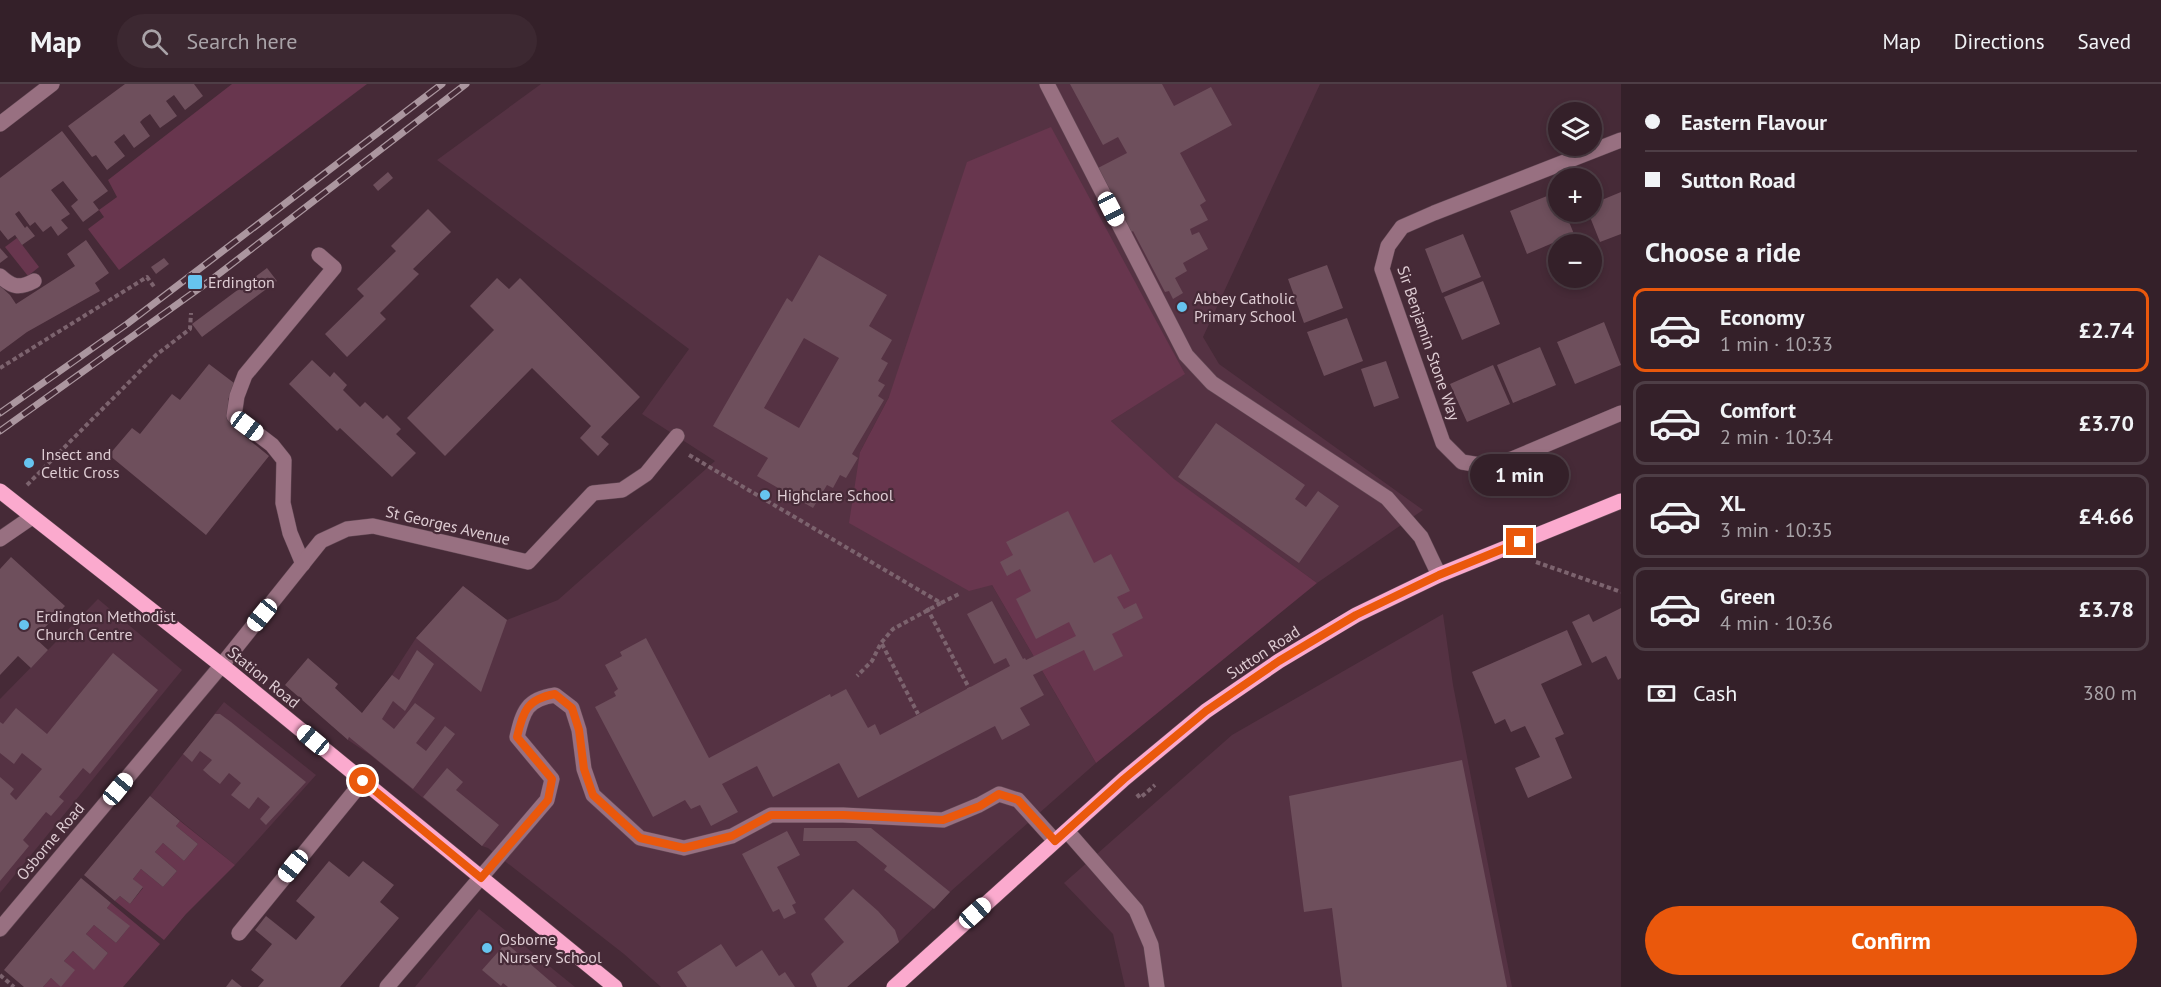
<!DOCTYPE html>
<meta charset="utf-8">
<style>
:root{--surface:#342029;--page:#3c2831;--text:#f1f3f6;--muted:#a9a3a8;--line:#4e3e46;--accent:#ea580c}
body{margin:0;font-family:"PT Sans",sans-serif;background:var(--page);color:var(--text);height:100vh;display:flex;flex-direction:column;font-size:22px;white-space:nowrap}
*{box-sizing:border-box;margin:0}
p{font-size:20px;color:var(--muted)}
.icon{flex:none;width:33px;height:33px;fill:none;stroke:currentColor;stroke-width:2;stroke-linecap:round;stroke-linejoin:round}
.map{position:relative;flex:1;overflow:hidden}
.panel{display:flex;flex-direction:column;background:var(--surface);width:540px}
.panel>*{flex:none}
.top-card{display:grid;align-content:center;height:132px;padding:0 24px;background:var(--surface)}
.fabs{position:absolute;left:1548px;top:18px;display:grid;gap:12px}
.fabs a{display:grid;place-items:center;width:54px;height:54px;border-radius:50%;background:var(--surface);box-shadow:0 3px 9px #0003,0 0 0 2px var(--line);font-size:30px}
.end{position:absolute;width:27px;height:27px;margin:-14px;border:8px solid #ea580c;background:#fff;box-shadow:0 0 0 3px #fff}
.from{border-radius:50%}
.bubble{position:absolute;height:42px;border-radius:21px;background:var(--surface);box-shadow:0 3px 9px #0003,0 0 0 2px var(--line);font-size:20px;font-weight:600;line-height:42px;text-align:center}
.car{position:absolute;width:18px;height:36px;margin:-18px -9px;border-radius:8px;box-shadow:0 0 4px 2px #0007;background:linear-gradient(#fff 24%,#345 0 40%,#fff 0 76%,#345 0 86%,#fff 0)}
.top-card b{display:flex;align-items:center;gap:21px;height:57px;font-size:22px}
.top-card b+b{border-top:2px solid var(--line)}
.top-card i{width:15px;height:15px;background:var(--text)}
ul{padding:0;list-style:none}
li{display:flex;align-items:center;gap:18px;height:84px;margin:0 12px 9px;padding:0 12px;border:3px solid var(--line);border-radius:12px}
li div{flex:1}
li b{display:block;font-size:22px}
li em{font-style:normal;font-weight:600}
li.selected{border-color:var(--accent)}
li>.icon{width:54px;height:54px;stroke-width:1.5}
h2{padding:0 24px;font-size:27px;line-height:72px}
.pay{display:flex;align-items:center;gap:15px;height:66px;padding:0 24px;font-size:22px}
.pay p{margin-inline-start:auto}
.action{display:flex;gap:12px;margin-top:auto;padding:12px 24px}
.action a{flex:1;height:69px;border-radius:36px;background:var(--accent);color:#fff;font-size:24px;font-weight:600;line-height:69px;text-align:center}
header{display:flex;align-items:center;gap:36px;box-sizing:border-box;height:84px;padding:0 30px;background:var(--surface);border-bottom:2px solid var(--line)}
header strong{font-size:28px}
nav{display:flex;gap:33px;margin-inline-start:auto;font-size:21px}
.search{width:420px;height:54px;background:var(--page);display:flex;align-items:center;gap:15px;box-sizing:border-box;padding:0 21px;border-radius:33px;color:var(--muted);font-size:22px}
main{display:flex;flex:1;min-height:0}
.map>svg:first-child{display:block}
.built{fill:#553243}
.green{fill:#68364e}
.building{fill:#6e4f5c;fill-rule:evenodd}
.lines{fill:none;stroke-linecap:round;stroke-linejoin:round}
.minor-casing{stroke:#614753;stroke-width:16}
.major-casing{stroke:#614753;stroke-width:16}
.path{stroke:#7c636e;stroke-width:4;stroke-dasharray:4.5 3;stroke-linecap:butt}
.minor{stroke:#987081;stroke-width:15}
.major{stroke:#fbaace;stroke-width:15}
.rail-casing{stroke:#ab969f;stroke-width:7}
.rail{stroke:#462a37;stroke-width:4.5;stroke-dasharray:14;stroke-linecap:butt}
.route{stroke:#ea580c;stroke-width:8}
.poi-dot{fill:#66c4ef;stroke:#462a37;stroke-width:2}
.labels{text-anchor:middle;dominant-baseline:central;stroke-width:4.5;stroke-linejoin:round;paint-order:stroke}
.poi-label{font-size:16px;fill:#deccd3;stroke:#462a37;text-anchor:start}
.street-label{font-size:16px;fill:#deccd3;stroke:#462a37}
</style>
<header>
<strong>Map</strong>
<div class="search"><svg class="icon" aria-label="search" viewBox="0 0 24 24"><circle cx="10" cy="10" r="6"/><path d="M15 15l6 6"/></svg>Search here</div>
<nav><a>Map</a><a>Directions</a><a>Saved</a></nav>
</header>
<main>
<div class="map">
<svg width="1621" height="903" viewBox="0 0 1621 903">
<rect width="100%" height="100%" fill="#462a37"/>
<g class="built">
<polygon points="541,0 1320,0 1203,253 1219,280 1423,426 1317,499 1173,395 1111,337 1184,290 889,313 860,368 992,501 1096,679 951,807 899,858 847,903 661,903 624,870 488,764 482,762 369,670 348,656 362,629 392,591 416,554 463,502 507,536 558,516 715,377 642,330 689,265 437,76"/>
<polygon points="98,515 182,586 0,809 0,615"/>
<polygon points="1443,530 1453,601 1512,903 1125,903 1113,850 1064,799 1232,651"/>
<polygon points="224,618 316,691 235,781 150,712"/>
<polygon points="479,825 575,903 415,903"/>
</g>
<g class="green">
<polygon points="232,0 367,0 119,186 88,145 104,133 99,126 117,113 108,96"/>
<polygon points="1051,43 1185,290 1111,337 1174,395 1317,499 1096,679 992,501 969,507 849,439 860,368 889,313 967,78"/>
<polygon points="17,154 39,183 28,192 5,163"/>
<polygon points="180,737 235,781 186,830 164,856 115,817 120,812 130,820 143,804 133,795 141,785 163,803 177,787 155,768 163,759 184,777 198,760 176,742"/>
<polygon points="111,819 160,860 123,903 43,903 51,894 61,902 74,886 64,877 73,867 94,885 108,869 86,850 94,841 116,859 129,843 107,824"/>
</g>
<g class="building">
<polygon points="125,0 194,0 203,12 185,26 174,11 166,17 177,32 160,44 150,30 143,35 140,38 150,52 134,64 124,50 114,58 125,72 107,86 96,71 92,73 68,42"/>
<polygon points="1070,0 1162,0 1174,22 1211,3 1232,41 1180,69 1206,117 1200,121 1208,136 1190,145 1192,151 1199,148 1208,165 1183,179 1187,187 1175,194 1183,209 1173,215 1169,207 1165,208 1133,147 1130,149 1096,85 1127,69 1118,53 1103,61"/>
<polygon points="62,47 108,107 93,118 99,126 83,138 71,122 78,116 63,97 51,106 70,130 61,136 68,144 58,152 51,142 43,148 35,138 30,142 19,127 15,130 25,144 27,142 35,152 22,161 15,151 8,156 0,146 0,94"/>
<polygon points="388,88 393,94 378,107 373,101"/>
<polygon points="1557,108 1558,128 1565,128 1574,150 1527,170 1510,127"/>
<polygon points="1621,108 1621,150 1600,158 1588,128 1592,128 1592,120"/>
<polygon points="428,125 451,148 413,185 419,190 380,229 386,235 347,273 325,250 364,212 357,205 396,167 391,162"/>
<polygon points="1463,150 1481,193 1442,209 1425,165"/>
<polygon points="86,156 109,189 95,199 100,207 27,248 0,268 0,202 10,211 16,220 75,182 67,170"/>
<polygon points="0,164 8,173 0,179"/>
<path d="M819 171 887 211 869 242 892 256 881 275 888 279 878 297 885 301 878 312 884 316 852 370 858 374 846 394 840 391 833 404 827 401 813 424 757 392 768 374 713 342 787 214 792 218ZM804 254 839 274 799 344 764 324Z"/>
<polygon points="164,174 169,180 156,190 151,183"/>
<polygon points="1327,181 1343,224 1304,239 1288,195"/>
<polygon points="267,184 277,197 202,253 192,240"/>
<polygon points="497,194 509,205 520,194 640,313 601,353 609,360 598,372 580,354 591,342 532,284 445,372 407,334 494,246 470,222"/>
<polygon points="1483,197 1500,240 1462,256 1444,213"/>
<polygon points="1347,234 1363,277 1324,292 1307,248"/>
<polygon points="1604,238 1621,281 1575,300 1557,258"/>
<polygon points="1540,263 1556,301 1513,319 1497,281"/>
<polygon points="312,276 330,293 334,288 347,301 343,306 360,323 365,318 383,335 387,331 401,345 396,350 416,369 392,393 340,344 337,347 289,300"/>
<polygon points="1386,277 1399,314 1374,323 1361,285"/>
<polygon points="209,280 238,302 228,315 231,341 269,372 206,451 109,371 132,344 140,350 172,310 180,316"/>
<polygon points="1493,281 1510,320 1467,338 1450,300"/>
<polygon points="1216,339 1305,401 1295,415 1306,423 1318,407 1339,422 1299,479 1178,393"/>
<polygon points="1068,427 1094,479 1111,470 1130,507 1117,513 1124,525 1136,519 1143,534 1112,550 1123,572 1094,587 1084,566 1033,591 1044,611 1020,624 1030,641 1002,656 995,642 858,714 839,679 773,713 757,682 722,700 738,728 711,742 700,721 691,725 685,716 653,733 595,623 616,612 614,608 618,605 605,581 622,572 620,568 646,554 709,674 830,610 831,613 846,605 868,644 875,640 880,651 1010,582 1006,574 994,580 967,530 992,517 1023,575 1025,574 1026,576 1076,552 1069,538 1036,555 1016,515 1031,507 1020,485 1007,492 1000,478 1013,471 1006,458"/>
<polygon points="11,473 65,522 35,554 48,566 31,584 18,572 0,591 0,485"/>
<polygon points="463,502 507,536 481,608 416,554"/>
<polygon points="1621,524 1621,594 1618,596 1606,572 1592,579 1572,538 1589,530 1593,538"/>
<polygon points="1567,546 1582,581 1541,600 1564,650 1555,654 1572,694 1528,714 1515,684 1540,673 1525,642 1511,648 1505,635 1495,640 1472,588"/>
<polygon points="417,566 434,580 405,627 393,617 382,635 394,645 415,619 435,634 416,659 426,667 445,642 455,650 413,705 349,653 348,656 285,601 308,574 338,600 335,604 362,629 392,591 399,596"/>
<polygon points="113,569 158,606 90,690 83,684 59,713 64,717 51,732 46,728 23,756 29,762 0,797 0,693 14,705 10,710 16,716 42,685 22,669 14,680 0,669 0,638 3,640 16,624 47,650"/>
<polygon points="215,630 220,630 231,638 306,698 266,741 260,735 270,723 258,713 249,725 231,711 241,699 229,689 220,700 211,693 203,686 212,676 200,667 192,678 183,670"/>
<polygon points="1462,676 1507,903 1342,903 1332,824 1304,828 1289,712"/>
<polygon points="447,684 463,698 456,706 499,741 482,762 423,713"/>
<polygon points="150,712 180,737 176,742 198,760 184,777 163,759 155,768 177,787 163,803 141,785 133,795 143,803 130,820 120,812 115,817 84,791"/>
<polygon points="804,744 871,744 950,808 934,825 884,786 887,782 856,757 803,757"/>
<polygon points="787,747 800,771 777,783 796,819 792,821 796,829 784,835 779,825 773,828 742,770"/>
<polygon points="329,777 349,793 363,777 394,801 380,818 399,834 340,903 258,903 264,896 251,886 272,860 255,846 266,832 296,856 315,833 296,817"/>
<polygon points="81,794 111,819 107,824 130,842 116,859 94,841 86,850 108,869 94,886 73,867 64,877 75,886 61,903 51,894 43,903 24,903 4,886"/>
<polygon points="853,805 878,827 895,846 899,858 847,903 817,903 811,890 844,858 824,835"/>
<polygon points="506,859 557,903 508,903 503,899 501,902 482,886"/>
<polygon points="721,860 736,883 762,866 779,892 785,888 795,903 687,903 677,888"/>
<polygon points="232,895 242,903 226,903"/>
</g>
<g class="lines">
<defs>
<g id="minor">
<polyline points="1047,0 1186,271 1212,299 1387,414 1421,453 1439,491"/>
<polyline points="0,40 52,0"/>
<polyline points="1621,56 1434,129 1402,143 1388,162 1382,185 1443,359 1462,378 1486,382 1512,375 1621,329"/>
<path d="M0 192C12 203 19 205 34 197"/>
<polyline points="0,455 32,433"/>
<polyline points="303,480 290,449 283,419 284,376 272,361 234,332 237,312 245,291 334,184 319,171"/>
<polyline points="1067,747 1136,826 1151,861 1157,903"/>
<polyline points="0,845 221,582 321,457 347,445 373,442 528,478 593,409 622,406 646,390 677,352"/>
<polyline points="239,849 363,697"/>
<path d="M387 903 547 716 552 695 517 653C523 627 527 615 555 611L572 624 579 646 584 685 593 711 640 754 684 764 732 752 771 731H843L943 736 979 721 999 710 1018 716 1055 757"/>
</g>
<g id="major">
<polyline points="0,407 230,588 615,903"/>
<polyline points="894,903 1124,695 1206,627 1279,577 1356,531 1439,491 1621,417"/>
</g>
</defs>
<use href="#minor" class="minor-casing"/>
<use href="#major" class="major-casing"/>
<g class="path">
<polyline points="0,284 147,193 155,204"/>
<polyline points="689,371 941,519 893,545 881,559 872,577 857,592"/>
<polyline points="27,401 156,271 190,245 191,229"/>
<polyline points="1536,478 1621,508"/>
<polyline points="941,519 961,509"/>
<polyline points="927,524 969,604"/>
<polyline points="882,560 918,630"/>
<polyline points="1137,710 1140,714 1155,701"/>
<polyline points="0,891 14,903"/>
</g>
<use href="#minor" class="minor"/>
<use href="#major" class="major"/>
<defs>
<g id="rail">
<polyline points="0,329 127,240 442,0"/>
<polyline points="0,347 211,196 466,0"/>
</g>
</defs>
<use href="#rail" class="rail-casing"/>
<use href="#rail" class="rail"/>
</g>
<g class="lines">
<path class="route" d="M363 697 481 794 548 716 552 695 517 653C523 627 527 615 555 610L572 624 579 646 584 685 593 711 640 754 684 764 732 752 771 731H843L943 736 980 722 999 710 1018 716 1055 757 1124 695 1206 627 1279 577 1356 531 1439 491 1520 458"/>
</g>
<g class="poi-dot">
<rect x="187" y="190" width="16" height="16" rx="3"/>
<circle cx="1182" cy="223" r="6"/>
<circle cx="29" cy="379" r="6"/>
<circle cx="765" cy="411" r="6"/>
<circle cx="24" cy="541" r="6"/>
<circle cx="487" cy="864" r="6"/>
</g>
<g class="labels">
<g class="poi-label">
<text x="208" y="198">Erdington</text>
<text x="1194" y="214">Abbey Catholic<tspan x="1194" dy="18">Primary School</tspan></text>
<text x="41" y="370">Insect and<tspan x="41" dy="18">Celtic Cross</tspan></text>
<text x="777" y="411">Highclare School</text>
<text x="36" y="532">Erdington Methodist<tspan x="36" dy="18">Church Centre</tspan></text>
<text x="499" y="855">Osborne<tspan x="499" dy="18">Nursery School</tspan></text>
</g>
<g class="street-label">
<text transform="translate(1429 259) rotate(71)">Sir Benjamin Stone Way</text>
<text transform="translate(448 441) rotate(13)">St Georges Avenue</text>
<text transform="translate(1263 568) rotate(-33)">Sutton Road</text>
<text transform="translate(264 593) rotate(39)">Station Road</text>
<text transform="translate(50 757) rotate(-50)">Osborne Road</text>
</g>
</g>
</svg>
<div class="fabs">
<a><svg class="icon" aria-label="layers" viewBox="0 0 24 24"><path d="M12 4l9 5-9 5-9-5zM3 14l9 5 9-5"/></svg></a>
<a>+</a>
<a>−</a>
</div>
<i class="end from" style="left:363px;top:697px"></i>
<i class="end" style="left:1520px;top:458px"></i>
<div class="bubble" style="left:1470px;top:370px;width:99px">1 min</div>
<i class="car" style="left:1111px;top:125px;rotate:153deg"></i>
<i class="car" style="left:247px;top:342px;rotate:127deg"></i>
<i class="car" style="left:262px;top:531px;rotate:219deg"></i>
<i class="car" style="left:313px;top:656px;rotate:310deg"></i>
<i class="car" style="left:118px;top:705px;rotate:40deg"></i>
<i class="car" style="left:293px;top:782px;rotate:219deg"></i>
<i class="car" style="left:975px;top:829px;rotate:48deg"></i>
</div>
<section class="panel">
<div class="top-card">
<b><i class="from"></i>Eastern Flavour</b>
<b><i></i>Sutton Road</b>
</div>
<h2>Choose a ride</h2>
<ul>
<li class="selected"><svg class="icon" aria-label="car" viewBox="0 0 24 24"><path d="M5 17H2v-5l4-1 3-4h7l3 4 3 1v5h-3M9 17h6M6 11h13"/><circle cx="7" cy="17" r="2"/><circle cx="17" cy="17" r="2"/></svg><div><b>Economy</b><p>1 min · 10:33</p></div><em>£2.74</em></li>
<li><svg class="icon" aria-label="car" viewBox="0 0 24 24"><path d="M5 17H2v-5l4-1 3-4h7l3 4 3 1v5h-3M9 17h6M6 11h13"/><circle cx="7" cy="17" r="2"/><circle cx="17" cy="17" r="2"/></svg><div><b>Comfort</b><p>2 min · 10:34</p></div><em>£3.70</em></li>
<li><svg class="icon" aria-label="car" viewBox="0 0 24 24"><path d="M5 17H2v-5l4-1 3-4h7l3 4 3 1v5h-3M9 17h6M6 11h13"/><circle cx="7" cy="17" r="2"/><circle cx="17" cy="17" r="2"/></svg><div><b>XL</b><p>3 min · 10:35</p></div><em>£4.66</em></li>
<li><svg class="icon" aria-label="car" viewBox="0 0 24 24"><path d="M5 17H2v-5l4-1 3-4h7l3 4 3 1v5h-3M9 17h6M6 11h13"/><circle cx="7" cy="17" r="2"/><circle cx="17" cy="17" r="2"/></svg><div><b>Green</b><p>4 min · 10:36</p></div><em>£3.78</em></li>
</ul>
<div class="pay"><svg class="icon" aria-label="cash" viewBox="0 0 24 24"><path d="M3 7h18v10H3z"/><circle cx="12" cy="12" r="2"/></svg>Cash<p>380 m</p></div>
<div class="action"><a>Confirm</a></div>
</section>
</main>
